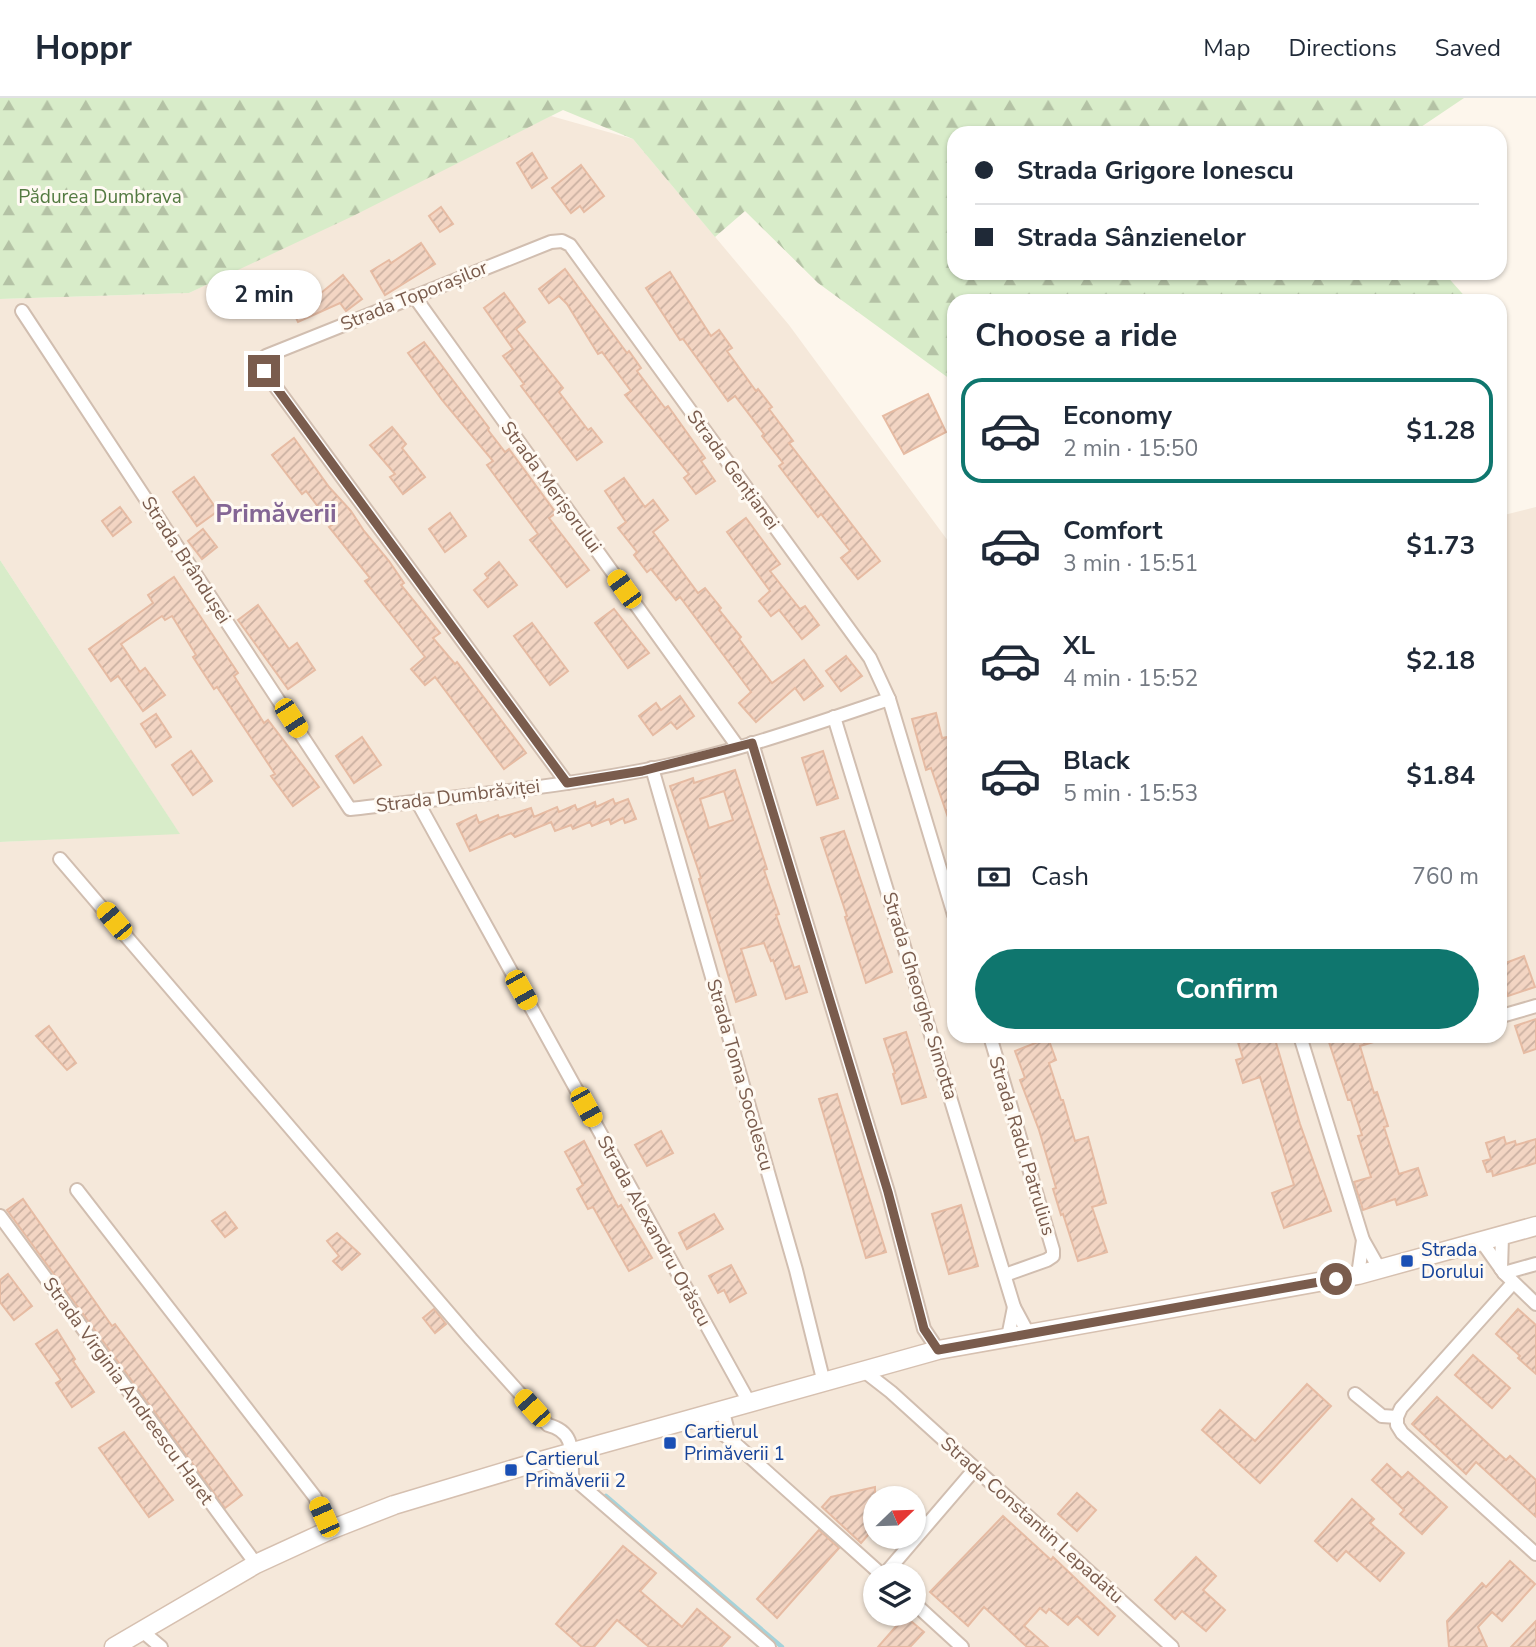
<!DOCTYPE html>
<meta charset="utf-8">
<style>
:root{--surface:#fff;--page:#f6f6f7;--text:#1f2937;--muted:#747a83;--line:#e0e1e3;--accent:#0f766e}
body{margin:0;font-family:"Nunito Sans",sans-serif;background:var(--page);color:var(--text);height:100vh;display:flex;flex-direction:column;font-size:26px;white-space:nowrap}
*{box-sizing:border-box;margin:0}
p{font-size:23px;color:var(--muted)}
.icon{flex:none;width:38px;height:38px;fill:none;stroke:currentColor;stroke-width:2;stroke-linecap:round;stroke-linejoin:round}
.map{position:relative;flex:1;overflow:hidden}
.panel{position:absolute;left:947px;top:196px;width:560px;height:749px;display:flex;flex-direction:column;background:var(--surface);border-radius:21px;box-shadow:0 2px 5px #0004}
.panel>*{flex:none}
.hud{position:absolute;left:947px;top:28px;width:560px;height:154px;border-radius:21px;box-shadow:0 2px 5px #0004;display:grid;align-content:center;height:154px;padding:0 28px;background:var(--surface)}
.needle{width:46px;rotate:67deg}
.controls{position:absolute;left:863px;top:1388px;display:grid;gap:14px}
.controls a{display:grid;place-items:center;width:63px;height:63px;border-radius:50%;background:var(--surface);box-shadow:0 2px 5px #0004;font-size:35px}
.end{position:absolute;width:32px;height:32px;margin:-16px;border:9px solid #7a5c4d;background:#fff;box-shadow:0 0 0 4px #fff}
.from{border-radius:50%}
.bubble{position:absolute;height:49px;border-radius:24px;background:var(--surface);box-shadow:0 2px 5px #0004;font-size:23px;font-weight:700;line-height:49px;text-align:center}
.car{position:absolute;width:21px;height:42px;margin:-21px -10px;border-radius:9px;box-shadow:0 0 5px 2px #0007;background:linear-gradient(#f5c518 24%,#345 0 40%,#f5c518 0 76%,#345 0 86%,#f5c518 0)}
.hud b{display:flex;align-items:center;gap:24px;height:66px;font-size:26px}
.hud b+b{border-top:2px solid var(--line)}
.hud i{width:18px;height:18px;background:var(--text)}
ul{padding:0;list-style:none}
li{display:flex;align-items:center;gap:21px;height:105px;margin:0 14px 10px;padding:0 14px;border:4px solid transparent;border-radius:21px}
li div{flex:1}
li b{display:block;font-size:26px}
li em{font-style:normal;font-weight:700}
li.on{border-color:var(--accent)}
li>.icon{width:63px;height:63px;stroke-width:1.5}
h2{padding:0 28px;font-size:32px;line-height:84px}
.pay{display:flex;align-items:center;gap:18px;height:77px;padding:0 28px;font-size:26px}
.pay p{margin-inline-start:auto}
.cta{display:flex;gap:14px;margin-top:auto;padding:14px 28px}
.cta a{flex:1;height:80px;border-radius:42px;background:var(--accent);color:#fff;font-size:28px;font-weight:700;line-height:80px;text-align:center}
header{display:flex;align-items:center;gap:42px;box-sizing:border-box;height:98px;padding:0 35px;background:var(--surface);border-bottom:2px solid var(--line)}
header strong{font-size:33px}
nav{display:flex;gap:38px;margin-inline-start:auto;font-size:24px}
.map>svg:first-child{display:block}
.residential{fill:#f5e8da;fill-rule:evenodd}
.grass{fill:#d8ecc9}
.forest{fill:url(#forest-firs)}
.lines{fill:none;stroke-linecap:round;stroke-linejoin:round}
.stream{stroke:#a5d3da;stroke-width:4.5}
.building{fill:url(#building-hatch);stroke:#e6bba3;stroke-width:2;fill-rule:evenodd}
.minor-casing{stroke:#d1beb0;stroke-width:16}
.secondary-casing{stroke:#d6c0b0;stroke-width:21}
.minor{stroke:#fff;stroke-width:12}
.secondary{stroke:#fff;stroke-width:18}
.route{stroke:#7a5c4d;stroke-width:9}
.transit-dot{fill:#1a4fb4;stroke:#fffaf3;stroke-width:2.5}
.labels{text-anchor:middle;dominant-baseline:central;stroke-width:6;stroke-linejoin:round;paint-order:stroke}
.park-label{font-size:19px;fill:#537a41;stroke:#fffaf3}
.street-label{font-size:19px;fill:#7a5c4d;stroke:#fffaf3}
.transit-label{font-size:19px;fill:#164399;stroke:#fffaf3;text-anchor:start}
.district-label{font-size:26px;font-weight:bold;fill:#846695;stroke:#fffaf3}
</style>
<header>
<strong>Hoppr</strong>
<nav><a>Map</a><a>Directions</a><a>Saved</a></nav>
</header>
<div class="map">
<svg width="1536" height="1549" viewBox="0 0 1536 1549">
<defs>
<pattern id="forest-firs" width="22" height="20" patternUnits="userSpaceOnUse" patternTransform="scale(1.75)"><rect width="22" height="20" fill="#d8ecc9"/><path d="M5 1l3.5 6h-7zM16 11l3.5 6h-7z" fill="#b4c2a5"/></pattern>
<pattern id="building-hatch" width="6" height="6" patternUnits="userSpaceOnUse" patternTransform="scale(1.75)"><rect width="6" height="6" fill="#f3d5c3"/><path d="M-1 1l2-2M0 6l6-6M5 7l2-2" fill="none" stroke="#cab0a1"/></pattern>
</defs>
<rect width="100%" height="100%" fill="#fdf6ec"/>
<path class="residential" d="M551 18 633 41 789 227 954 451V938H1500V418L1536 409V1549H0V744L179 735 0 462V201L189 195ZM875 1400H914V1438H875ZM875 1477H914V1516H875Z"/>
<polygon class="grass" points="0,462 180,736 0,744"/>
<polygon class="forest" points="0,0 1464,0 1412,35 954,35 954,175 1444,175 1469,203 954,203 954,284 818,185 745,113 715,139 633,41 563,12 353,118 189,195 0,201"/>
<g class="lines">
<polyline class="stream" points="606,1398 782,1549"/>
</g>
<g class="building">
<polygon points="532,55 547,80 532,90 517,65"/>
<polygon points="581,67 604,98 584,114 580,108 571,115 552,90"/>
<polygon points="441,109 453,126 440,134 429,118"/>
<polygon points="421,145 435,166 385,197 371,173 389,162 391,165"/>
<polygon points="565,171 627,255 629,253 641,270 637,273 665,310 668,308 705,360 701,363 715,383 696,396 684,380 689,376 625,297 631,293 602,254 598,256 567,206 559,198 549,205 539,191"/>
<polygon points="670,174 711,238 719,232 732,250 727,253 756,293 758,291 772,309 769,311 793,343 789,345 880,463 858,481 841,460 850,453 821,416 818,419 779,368 783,365 762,338 764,336 735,298 728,303 683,241 680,242 646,190"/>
<polygon points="343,177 362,201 346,213 340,205 298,224 285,197 316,183 321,195"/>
<polygon points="504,195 525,224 516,231 563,290 559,294 588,332 591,330 602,344 577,362 521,288 524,286 503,258 513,251 484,210"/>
<polygon points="424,244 489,330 488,332 505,354 509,351 556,415 549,420 589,472 567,489 530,442 538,436 487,367 493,363 442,302 408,255"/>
<polygon points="928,296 946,334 904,356 883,318"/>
<polygon points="392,329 406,346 402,350 425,379 403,396 390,379 395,376 370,347"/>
<polygon points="294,340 329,389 351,413 364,433 389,463 404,485 401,487 440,535 433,540 455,566 457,564 526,655 504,671 435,579 425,587 411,571 425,559 365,483 370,480 329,429 332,427 306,393 302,396 272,357"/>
<polygon points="194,379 218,413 197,428 173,394"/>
<polygon points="624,380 645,409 653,402 668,422 653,434 698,495 705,490 721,510 719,512 741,539 739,541 772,585 804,562 823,588 804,602 795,590 756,624 739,605 751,594 680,499 676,502 651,471 647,474 634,457 637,454 618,430 626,424 605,393"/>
<polygon points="120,409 131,424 113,438 102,423"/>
<polygon points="450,415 466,438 445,454 429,431"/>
<polygon points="746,420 780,466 770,473 800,511 805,508 819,527 802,541 779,512 771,518 759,503 770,493 727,434"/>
<polygon points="203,431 217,449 202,461 188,443"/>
<polygon points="499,464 517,487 488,509 474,492 488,480 485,476"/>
<polygon points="174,479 238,575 234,578 264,625 268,622 319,689 293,708 271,678 275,676 217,589 214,591 193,559 196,557 172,518 165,522 162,518 121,546 140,574 145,570 165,597 143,613 118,578 111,583 89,551 153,505 148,497"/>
<polygon points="258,507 289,551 297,545 315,572 288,591 238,522"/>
<polygon points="614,511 649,555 628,570 595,525"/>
<polygon points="532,525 568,573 550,587 514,538"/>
<polygon points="846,558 862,578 841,593 826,573"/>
<polygon points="680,598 694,618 677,631 671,624 653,637 639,618 656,605 661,612"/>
<polygon points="936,615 942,640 948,639 954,659 954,731 952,731 931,670 926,672 912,621"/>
<polygon points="156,616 171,639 156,649 141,626"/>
<polygon points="362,639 381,667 354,685 336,658"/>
<polygon points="191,653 212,683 193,697 172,667"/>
<polygon points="823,653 838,700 817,707 802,660"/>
<path d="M735 672 767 771 764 772 779 816 776 817 794 870 799 868 807 894 786 901 773 862 771 863 764 845 741 851 756 897 736 904 699 781 701 780 670 688 693 680 694 685ZM724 693 733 722 709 730 700 701Z"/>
<polygon points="613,701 615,706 628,701 636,721 625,725 623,720 611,726 609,721 592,728 590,724 573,731 571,727 555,733 551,724 515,739 511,735 470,753 457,726 476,717 479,725 498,717 499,720 531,710 534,719 557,709 559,714 575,707 577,712 595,704 596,709"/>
<polygon points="844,733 892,874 866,885 845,819 847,818 821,740"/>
<polygon points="1524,858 1535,889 1508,898 1500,874 1500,867"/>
<polygon points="1536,921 1536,951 1524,955 1515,928"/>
<polygon points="49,928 76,965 67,972 36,938"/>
<polygon points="906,934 926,999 902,1006 893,976 895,975 884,941"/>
<polygon points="1236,938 1274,938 1300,1026 1331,1113 1284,1130 1272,1095 1294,1087 1260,979 1243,985 1236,962 1243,960"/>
<polygon points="1327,938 1384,938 1384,941 1360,948 1374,995 1377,994 1388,1028 1384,1029 1399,1076 1418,1070 1427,1097 1397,1107 1395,1101 1363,1112 1354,1084 1371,1079 1358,1038 1362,1037 1351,1002 1348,1002"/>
<polygon points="1048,940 1056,962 1049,965 1061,1002 1063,1002 1075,1043 1088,1039 1106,1105 1092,1109 1107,1154 1078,1163 1063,1116 1061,1117 1053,1091 1056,1090 1039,1032 1020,982 1025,980 1015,953"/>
<polygon points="837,996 886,1154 866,1160 819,1001"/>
<polygon points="661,1033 673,1055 647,1068 635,1047"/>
<polygon points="1504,1039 1506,1046 1515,1043 1516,1047 1536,1041 1536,1065 1493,1078 1492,1073 1487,1074 1483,1063 1491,1061 1486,1045"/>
<polygon points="584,1043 618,1109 621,1107 652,1160 629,1173 593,1109 588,1111 577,1091 583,1087 565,1054"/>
<polygon points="23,1101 112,1228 115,1226 242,1397 225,1410 7,1112"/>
<polygon points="961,1107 978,1168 949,1176 932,1116"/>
<polygon points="225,1114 237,1130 225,1139 212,1123"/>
<polygon points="714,1116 723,1131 687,1151 679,1135"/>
<polygon points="337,1135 360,1156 342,1172 333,1163 339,1158 327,1143"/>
<polygon points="731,1167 746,1195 730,1204 724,1192 718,1195 709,1178"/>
<polygon points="8,1176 32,1208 14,1222 0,1204 0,1182"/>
<polygon points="434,1211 446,1226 435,1235 423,1220"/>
<polygon points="1518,1211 1536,1227 1536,1276 1518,1260 1520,1258 1496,1236"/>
<polygon points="57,1232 75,1261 73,1263 94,1294 72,1309 56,1285 61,1282 36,1246"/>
<polygon points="1473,1257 1510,1290 1492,1310 1455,1277"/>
<polygon points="1307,1286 1331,1308 1260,1385 1202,1332 1220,1312 1255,1343"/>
<polygon points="1437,1299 1506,1362 1510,1358 1536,1382 1536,1419 1476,1364 1466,1376 1412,1326"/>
<polygon points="124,1334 173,1402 149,1419 99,1350"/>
<polygon points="1387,1366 1402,1380 1408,1374 1447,1409 1422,1436 1400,1416 1404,1412 1372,1382"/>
<polygon points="875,1389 875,1429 861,1445 822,1409 831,1399"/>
<polygon points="1077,1395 1096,1412 1077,1433 1058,1416"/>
<polygon points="1352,1401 1374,1421 1370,1425 1404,1455 1380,1483 1346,1453 1337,1463 1315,1443"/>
<polygon points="1003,1418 1051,1462 1053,1459 1115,1518 1098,1537 1077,1518 1068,1527 1049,1511 1046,1515 1040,1510 1024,1528 1048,1549 1027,1549 984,1509 968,1528 930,1494"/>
<polygon points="819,1432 839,1450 777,1520 757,1501"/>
<polygon points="623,1448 656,1475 640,1493 682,1529 697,1511 730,1539 721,1549 649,1549 617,1522 594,1549 582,1549 556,1526"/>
<polygon points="1196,1459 1216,1478 1203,1492 1225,1512 1206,1533 1182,1513 1175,1521 1155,1502"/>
<polygon points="1510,1463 1535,1486 1502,1523 1492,1514 1478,1529 1487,1549 1449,1549 1447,1523 1482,1485 1486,1489"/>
<polygon points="905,1518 924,1534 910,1549 878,1549"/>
<polygon points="1536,1523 1536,1549 1511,1549"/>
</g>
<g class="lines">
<defs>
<g id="minor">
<polyline points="414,198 738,649"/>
<path d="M22 213 350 711C447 700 544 691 640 673 724 658 809 628 889 601"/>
<polyline points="834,619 1014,1209 1028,1235"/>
<polyline points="752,645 888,1094 924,1231 938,1252"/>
<polyline points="652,670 796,1172 824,1285"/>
<polyline points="567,685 264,273 262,265 266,258 551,144 562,143 570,147 870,560 889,601 954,817"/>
<polyline points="417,703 750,1306"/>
<path d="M60 761 471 1241 548 1327C576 1334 571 1355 572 1379"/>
<polyline points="1505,917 1536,908"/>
<polyline points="990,938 1053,1152 1053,1158 1047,1162 1005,1177"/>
<polyline points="1300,938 1363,1142 1380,1172"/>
<polyline points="77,1092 315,1399 330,1432"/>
<polyline points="0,1118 256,1466"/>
<polyline points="1482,1144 1504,1175 1536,1206"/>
<polyline points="1501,1171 1502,1138"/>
<polyline points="1504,1175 1536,1166"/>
<polyline points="1358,1177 1363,1142"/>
<polyline points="1008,1239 1014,1209"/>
<polyline points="864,1273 891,1294 1172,1549"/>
<polyline points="1355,1296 1382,1318 1397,1319"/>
<polyline points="723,1314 730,1341"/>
<polyline points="1397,1319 1397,1327 1402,1335 1536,1456"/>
<polyline points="1397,1319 1401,1310 1513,1185"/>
<polyline points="700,1320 730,1341 882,1477"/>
<polyline points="544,1362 572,1379 769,1549"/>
<polyline points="884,1477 974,1372"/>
<polyline points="914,1505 962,1549"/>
<polyline points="142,1533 161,1549"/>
</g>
<polyline id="secondary" points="114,1549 256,1466 330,1432 394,1407 544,1362 938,1252 1358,1177 1536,1128"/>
</defs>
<use href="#minor" class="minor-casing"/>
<use href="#secondary" class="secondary-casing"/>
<use href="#minor" class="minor"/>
<use href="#secondary" class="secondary"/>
</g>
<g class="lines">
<polyline class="route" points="264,273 567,685 642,673 752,645 888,1094 924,1231 938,1252 1336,1181"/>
</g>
<g class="transit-dot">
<rect x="1400" y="1156" width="14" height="14" rx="3.5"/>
<rect x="663" y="1338" width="14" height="14" rx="3.5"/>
<rect x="504" y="1365" width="14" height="14" rx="3.5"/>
</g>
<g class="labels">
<g class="park-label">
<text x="100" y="99">Pădurea Dumbrava</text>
</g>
<g class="street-label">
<text transform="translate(414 198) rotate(-22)">Strada Toporașilor</text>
<text transform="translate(733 372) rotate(54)">Strada Gențianei</text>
<text transform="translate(551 389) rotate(54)">Strada Merișorului</text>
<text transform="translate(186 462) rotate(57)">Strada Brândușei</text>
<text transform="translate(458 698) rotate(-7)">Strada Dumbrăviței</text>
<text transform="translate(920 898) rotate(73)">Strada Gheorghe Simotta</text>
<text transform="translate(740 977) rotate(74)">Strada Toma Socolescu</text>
<text transform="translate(1022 1048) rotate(73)">Strada Radu Patrulius</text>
<text transform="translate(654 1133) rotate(61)">Strada Alexandru Orăscu</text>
<text transform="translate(128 1293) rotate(54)">Strada Virginia Andreescu Haret</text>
<text transform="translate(1032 1422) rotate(42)">Strada Constantin Lepadatu</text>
</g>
<g class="transit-label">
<text x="1421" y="1152">Strada<tspan x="1421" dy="22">Dorului</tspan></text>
<text x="684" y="1334">Cartierul<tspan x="684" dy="22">Primăverii 1</tspan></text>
<text x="525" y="1361">Cartierul<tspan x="525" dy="22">Primăverii 2</tspan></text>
</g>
<g class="district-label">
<text x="276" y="415">Primăverii</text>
</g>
</g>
</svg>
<div class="controls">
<a><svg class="needle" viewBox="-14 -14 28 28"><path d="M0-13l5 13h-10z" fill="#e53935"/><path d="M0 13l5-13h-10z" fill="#747a83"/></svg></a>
<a><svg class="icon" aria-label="layers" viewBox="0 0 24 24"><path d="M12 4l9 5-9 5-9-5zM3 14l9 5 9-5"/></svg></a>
</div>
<i class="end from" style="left:1336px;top:1181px"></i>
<i class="end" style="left:264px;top:273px"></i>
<div class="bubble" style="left:206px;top:172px;width:116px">2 min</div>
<i class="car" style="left:624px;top:491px;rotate:324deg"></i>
<i class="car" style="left:291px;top:620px;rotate:147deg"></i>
<i class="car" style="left:114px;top:823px;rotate:320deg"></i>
<i class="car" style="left:521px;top:892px;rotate:151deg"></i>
<i class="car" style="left:586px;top:1009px;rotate:151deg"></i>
<i class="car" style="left:532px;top:1310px;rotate:318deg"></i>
<i class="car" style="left:324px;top:1419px;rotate:336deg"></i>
<div class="hud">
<b><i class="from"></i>Strada Grigore Ionescu</b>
<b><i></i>Strada Sânzienelor</b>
</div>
<section class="panel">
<h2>Choose a ride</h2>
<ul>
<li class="on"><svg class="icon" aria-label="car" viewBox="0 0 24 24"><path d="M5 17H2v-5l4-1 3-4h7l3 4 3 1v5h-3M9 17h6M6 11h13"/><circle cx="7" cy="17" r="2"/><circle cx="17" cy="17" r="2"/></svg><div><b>Economy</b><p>2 min · 15:50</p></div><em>$1.28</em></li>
<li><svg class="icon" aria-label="car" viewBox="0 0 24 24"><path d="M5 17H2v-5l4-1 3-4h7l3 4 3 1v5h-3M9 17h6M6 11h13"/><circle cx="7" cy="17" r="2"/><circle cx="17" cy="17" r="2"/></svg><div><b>Comfort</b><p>3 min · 15:51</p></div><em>$1.73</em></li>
<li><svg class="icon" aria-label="car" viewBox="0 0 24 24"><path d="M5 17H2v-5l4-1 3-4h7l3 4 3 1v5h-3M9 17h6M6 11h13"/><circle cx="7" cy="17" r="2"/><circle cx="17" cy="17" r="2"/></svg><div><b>XL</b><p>4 min · 15:52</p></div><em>$2.18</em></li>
<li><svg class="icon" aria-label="car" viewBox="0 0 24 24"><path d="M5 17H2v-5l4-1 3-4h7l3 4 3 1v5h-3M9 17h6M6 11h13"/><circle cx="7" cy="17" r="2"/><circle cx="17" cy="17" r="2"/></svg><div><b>Black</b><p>5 min · 15:53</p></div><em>$1.84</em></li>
</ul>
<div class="pay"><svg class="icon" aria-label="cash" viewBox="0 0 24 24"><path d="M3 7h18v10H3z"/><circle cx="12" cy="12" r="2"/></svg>Cash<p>760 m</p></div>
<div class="cta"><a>Confirm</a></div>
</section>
</div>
